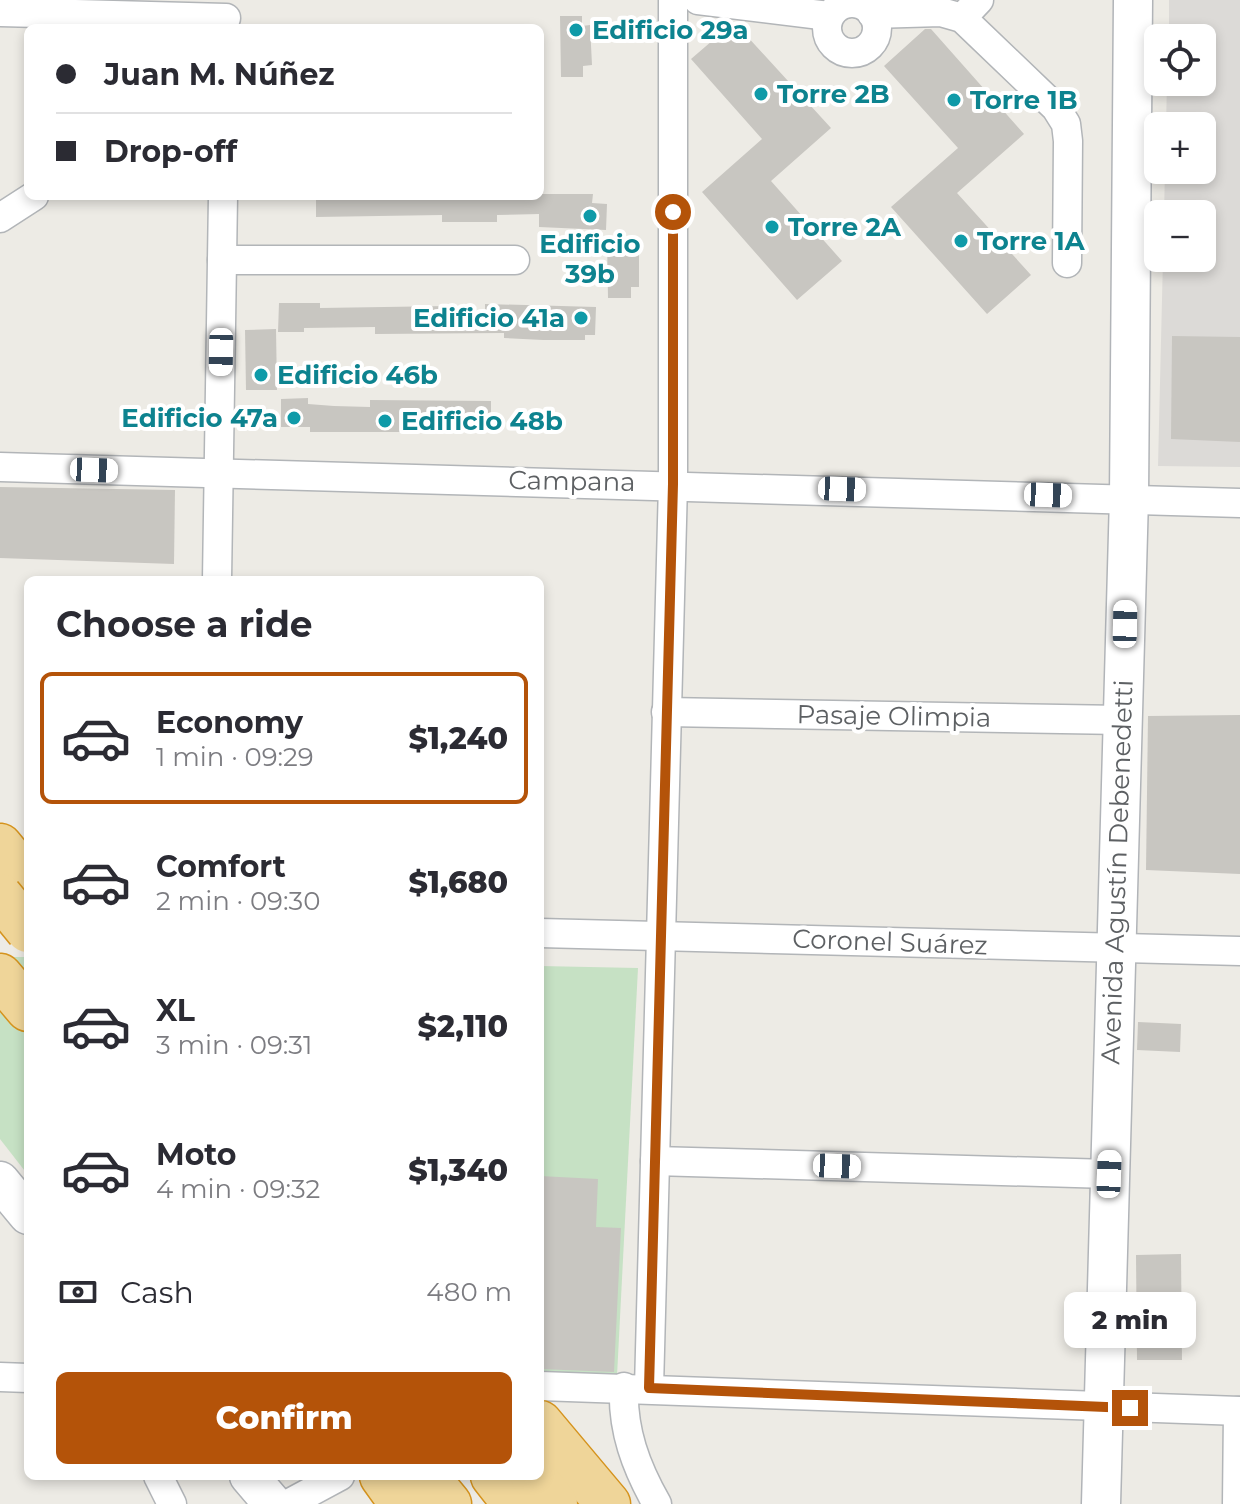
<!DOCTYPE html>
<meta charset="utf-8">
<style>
:root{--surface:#fff;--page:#f2f2f3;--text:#2b2b33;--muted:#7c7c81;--line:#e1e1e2;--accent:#b45309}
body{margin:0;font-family:Montserrat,sans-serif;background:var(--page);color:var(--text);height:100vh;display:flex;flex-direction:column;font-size:30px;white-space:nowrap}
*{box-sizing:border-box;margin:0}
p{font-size:26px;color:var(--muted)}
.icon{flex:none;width:44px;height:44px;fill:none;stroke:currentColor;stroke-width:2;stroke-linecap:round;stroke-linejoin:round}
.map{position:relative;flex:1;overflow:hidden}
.drawer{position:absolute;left:24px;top:576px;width:520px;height:904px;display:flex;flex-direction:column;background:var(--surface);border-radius:12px;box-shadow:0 4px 12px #0003}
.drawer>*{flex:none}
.top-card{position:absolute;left:24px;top:24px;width:520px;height:176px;border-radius:12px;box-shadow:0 4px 12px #0003;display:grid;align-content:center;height:176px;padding:0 32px;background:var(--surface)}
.fabs{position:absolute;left:1144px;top:24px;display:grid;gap:16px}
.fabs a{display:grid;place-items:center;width:72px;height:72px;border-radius:12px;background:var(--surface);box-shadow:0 4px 12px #0003;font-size:40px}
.end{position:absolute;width:36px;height:36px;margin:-18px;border:10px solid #b45309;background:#fff;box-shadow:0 0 0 4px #fff}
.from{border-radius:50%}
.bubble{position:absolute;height:56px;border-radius:12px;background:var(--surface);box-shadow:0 4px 12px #0003;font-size:26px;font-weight:800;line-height:56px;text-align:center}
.car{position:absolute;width:24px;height:48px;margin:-24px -12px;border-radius:10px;box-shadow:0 0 6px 2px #0007;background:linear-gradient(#fff 24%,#345 0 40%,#fff 0 76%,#345 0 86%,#fff 0)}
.top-card b{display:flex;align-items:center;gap:28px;height:76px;font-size:30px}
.top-card b+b{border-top:2px solid var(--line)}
.top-card i{width:20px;height:20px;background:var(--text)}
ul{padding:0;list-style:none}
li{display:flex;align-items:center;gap:24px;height:132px;margin:0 16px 12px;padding:0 16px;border:4px solid transparent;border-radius:12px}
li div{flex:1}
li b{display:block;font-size:30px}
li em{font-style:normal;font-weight:800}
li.current{border-color:var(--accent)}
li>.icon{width:72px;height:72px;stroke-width:1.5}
h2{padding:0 32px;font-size:36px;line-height:96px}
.pay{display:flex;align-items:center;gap:20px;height:88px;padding:0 32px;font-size:30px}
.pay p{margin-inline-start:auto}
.action{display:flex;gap:16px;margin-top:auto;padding:16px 32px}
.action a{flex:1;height:92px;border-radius:12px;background:var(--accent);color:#fff;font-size:32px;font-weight:800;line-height:92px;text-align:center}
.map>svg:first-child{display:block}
.industrial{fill:#dcdad7}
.green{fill:#c6e1c4}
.building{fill:#c8c6c1}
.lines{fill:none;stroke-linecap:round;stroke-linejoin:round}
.street-casing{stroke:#b2b5b8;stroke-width:31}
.secondary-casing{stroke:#b1b4b8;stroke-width:41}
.highway-casing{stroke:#d5931d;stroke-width:47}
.street{stroke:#fff;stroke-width:28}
.secondary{stroke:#fff;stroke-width:38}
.highway{stroke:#efd599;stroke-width:44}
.highway-bridge-casing{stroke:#d5931d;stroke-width:47;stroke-linecap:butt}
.highway-bridge{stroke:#efd599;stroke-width:44}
.route{stroke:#b45309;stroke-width:10}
.culture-dot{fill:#0f9aa8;stroke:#fff;stroke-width:3}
.labels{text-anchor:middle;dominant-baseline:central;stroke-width:8;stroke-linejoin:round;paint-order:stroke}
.culture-label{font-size:26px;font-weight:bold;fill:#0d838f;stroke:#fff;text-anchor:start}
.street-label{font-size:26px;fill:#5d6063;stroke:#fff}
</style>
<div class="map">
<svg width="1240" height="1504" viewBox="0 0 1240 1504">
<rect width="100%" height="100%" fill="#edebe5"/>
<polygon class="industrial" points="1169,0 1240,0 1240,467 1158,466 1163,258 1202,258 1202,214 1164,214 1165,170 1202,170 1202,126 1166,126 1167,82 1202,82 1202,38 1169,38"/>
<g class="green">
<polygon points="0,957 28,957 28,1175 0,1139"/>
<polygon points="540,966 638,968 617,1376 540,1373"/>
</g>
<g class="building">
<polygon points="560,16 582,16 582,26 590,25 592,65 583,66 583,77 561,77"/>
<polygon points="734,22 831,128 771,181 842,261 797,300 702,192 762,139 691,59"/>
<polygon points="925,29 931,29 1024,134 957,193 1031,275 987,314 891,207 958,148 884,66"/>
<polygon points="547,194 593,194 592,203 607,204 606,230 539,227 539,214 497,215 497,222 442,222 442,215 316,217 316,196"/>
<polygon points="629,237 629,248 639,247 639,287 631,287 631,298 608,298 607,238"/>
<polygon points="279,303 320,303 320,308 448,306 448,313 485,313 485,304 596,307 595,335 585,335 585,340 543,340 504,338 504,333 375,334 375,327 304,328 304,332 278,332"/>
<polygon points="276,329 277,390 246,390 245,330"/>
<polygon points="1172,336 1240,337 1240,442 1171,439"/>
<polygon points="308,398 308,404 334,406 370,407 370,400 491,401 491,432 310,432 310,427 281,427 281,399"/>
<polygon points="0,487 175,490 174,564 0,558"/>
<polygon points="1240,715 1240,874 1146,870 1148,716"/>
<polygon points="1138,1022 1181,1024 1180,1052 1137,1050"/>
<polygon points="540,1176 598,1179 596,1227 621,1228 614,1372 540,1369"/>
<polygon points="1181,1254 1182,1360 1137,1360 1136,1255"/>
</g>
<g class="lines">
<defs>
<g id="street">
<polyline points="698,0 829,16"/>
<circle cx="852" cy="28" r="25"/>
<polyline points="0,12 226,18"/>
<polyline points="872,14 941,12 962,18 1056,108 1066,124 1068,141 1067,263"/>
<polyline points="962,18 979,0"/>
<polyline points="0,218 34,196"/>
<polyline points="222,260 515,260"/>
<polyline points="0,467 1240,503"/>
<polyline points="217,580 223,196"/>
<polyline points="666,712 1122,720"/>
<polyline points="540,933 1240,951"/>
<polyline points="655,1161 1109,1174"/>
<polyline points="0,1377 28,1378"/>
<polyline points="540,1386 1240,1411"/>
<path d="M624 1387C622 1430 636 1467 657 1504"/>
<polyline points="649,1388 673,484 673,0"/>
<polyline points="158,1476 172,1504"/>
<polyline points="288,1504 340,1476"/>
<polyline points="1237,1504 1238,1411"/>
</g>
<g id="secondary">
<polyline points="0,1181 28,1215"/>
<polyline points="249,1476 273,1504"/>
<polyline points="1101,1504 1129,497 1133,0"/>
</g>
<g id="highway">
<polyline points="0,846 28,880"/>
<polyline points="0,976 28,1009"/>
<polyline points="540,1423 608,1504"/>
<polyline points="382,1476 402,1504"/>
<polyline points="426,1476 449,1504"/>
<polyline points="493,1476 515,1504"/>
<polyline points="533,1476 555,1504"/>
</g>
</defs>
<use href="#street" class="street-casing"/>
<use href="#secondary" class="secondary-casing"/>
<use href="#highway" class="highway-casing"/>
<use href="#street" class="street"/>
<use href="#secondary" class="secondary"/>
<use href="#highway" class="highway"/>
<defs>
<polyline id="highway-bridge" points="0,896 28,930"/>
</defs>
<use href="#highway-bridge" class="highway-bridge-casing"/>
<use href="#highway-bridge" class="highway-bridge"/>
</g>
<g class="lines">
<polyline class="route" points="673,212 673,484 649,1388 1130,1408"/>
</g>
<g class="culture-dot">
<circle cx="576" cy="30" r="8"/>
<circle cx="761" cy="94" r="8"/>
<circle cx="954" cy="100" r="8"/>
<circle cx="590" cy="216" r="8"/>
<circle cx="772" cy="227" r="8"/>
<circle cx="961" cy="241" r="8"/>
<circle cx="581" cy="318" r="8"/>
<circle cx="261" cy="375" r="8"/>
<circle cx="294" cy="418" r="8"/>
<circle cx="385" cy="421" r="8"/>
</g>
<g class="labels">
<g class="culture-label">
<text x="592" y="30">Edificio 29a</text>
<text x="777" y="94">Torre 2B</text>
<text x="970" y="100">Torre 1B</text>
<text x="788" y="227">Torre 2A</text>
<text x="977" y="241">Torre 1A</text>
<text x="590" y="244" text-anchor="middle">Edificio<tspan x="590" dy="30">39b</tspan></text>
<text x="565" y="318" text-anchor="end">Edificio 41a</text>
<text x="277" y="375">Edificio 46b</text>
<text x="278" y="418" text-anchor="end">Edificio 47a</text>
<text x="401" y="421">Edificio 48b</text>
</g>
<g class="street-label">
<text transform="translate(572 481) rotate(1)">Campana</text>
<text transform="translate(894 716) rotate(1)">Pasaje Olimpia</text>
<text transform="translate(1117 872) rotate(-88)">Avenida Agustín Debenedetti</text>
<text transform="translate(890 942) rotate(2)">Coronel Suárez</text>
</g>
</g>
</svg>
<div class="fabs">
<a><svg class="icon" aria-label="locate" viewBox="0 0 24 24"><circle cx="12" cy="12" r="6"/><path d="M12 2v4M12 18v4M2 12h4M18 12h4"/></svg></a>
<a>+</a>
<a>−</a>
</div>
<i class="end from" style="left:673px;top:212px"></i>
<i class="end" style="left:1130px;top:1408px"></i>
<div class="bubble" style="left:1064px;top:1292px;width:132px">2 min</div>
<i class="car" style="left:221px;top:352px;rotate:181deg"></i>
<i class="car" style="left:94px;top:470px;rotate:92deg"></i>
<i class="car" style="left:842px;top:489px;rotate:92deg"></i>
<i class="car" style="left:1048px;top:495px;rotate:92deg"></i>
<i class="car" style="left:1125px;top:624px;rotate:1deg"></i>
<i class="car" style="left:837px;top:1166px;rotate:92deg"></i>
<i class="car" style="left:1109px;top:1174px;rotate:2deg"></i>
<div class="top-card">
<b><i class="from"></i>Juan M. Núñez</b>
<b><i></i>Drop-off</b>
</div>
<section class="drawer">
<h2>Choose a ride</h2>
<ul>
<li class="current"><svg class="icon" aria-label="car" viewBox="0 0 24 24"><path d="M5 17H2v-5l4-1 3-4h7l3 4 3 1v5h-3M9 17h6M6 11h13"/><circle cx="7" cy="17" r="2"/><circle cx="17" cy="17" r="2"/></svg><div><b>Economy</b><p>1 min · 09:29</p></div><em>$1,240</em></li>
<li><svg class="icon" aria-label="car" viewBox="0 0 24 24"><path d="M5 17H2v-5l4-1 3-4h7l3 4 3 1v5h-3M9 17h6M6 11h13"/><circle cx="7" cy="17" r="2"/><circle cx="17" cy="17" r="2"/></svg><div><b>Comfort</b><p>2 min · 09:30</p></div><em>$1,680</em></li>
<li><svg class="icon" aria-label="car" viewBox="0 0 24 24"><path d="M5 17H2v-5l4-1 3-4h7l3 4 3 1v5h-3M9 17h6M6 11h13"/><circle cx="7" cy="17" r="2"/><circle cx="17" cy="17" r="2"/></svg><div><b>XL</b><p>3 min · 09:31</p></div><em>$2,110</em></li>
<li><svg class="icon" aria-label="car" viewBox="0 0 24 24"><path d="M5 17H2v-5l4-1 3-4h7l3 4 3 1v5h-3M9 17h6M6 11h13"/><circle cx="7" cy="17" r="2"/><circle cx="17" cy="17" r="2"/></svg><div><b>Moto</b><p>4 min · 09:32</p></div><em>$1,340</em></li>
</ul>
<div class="pay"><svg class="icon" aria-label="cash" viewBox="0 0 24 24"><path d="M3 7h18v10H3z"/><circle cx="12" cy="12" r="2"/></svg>Cash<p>480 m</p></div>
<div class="action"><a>Confirm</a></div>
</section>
</div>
